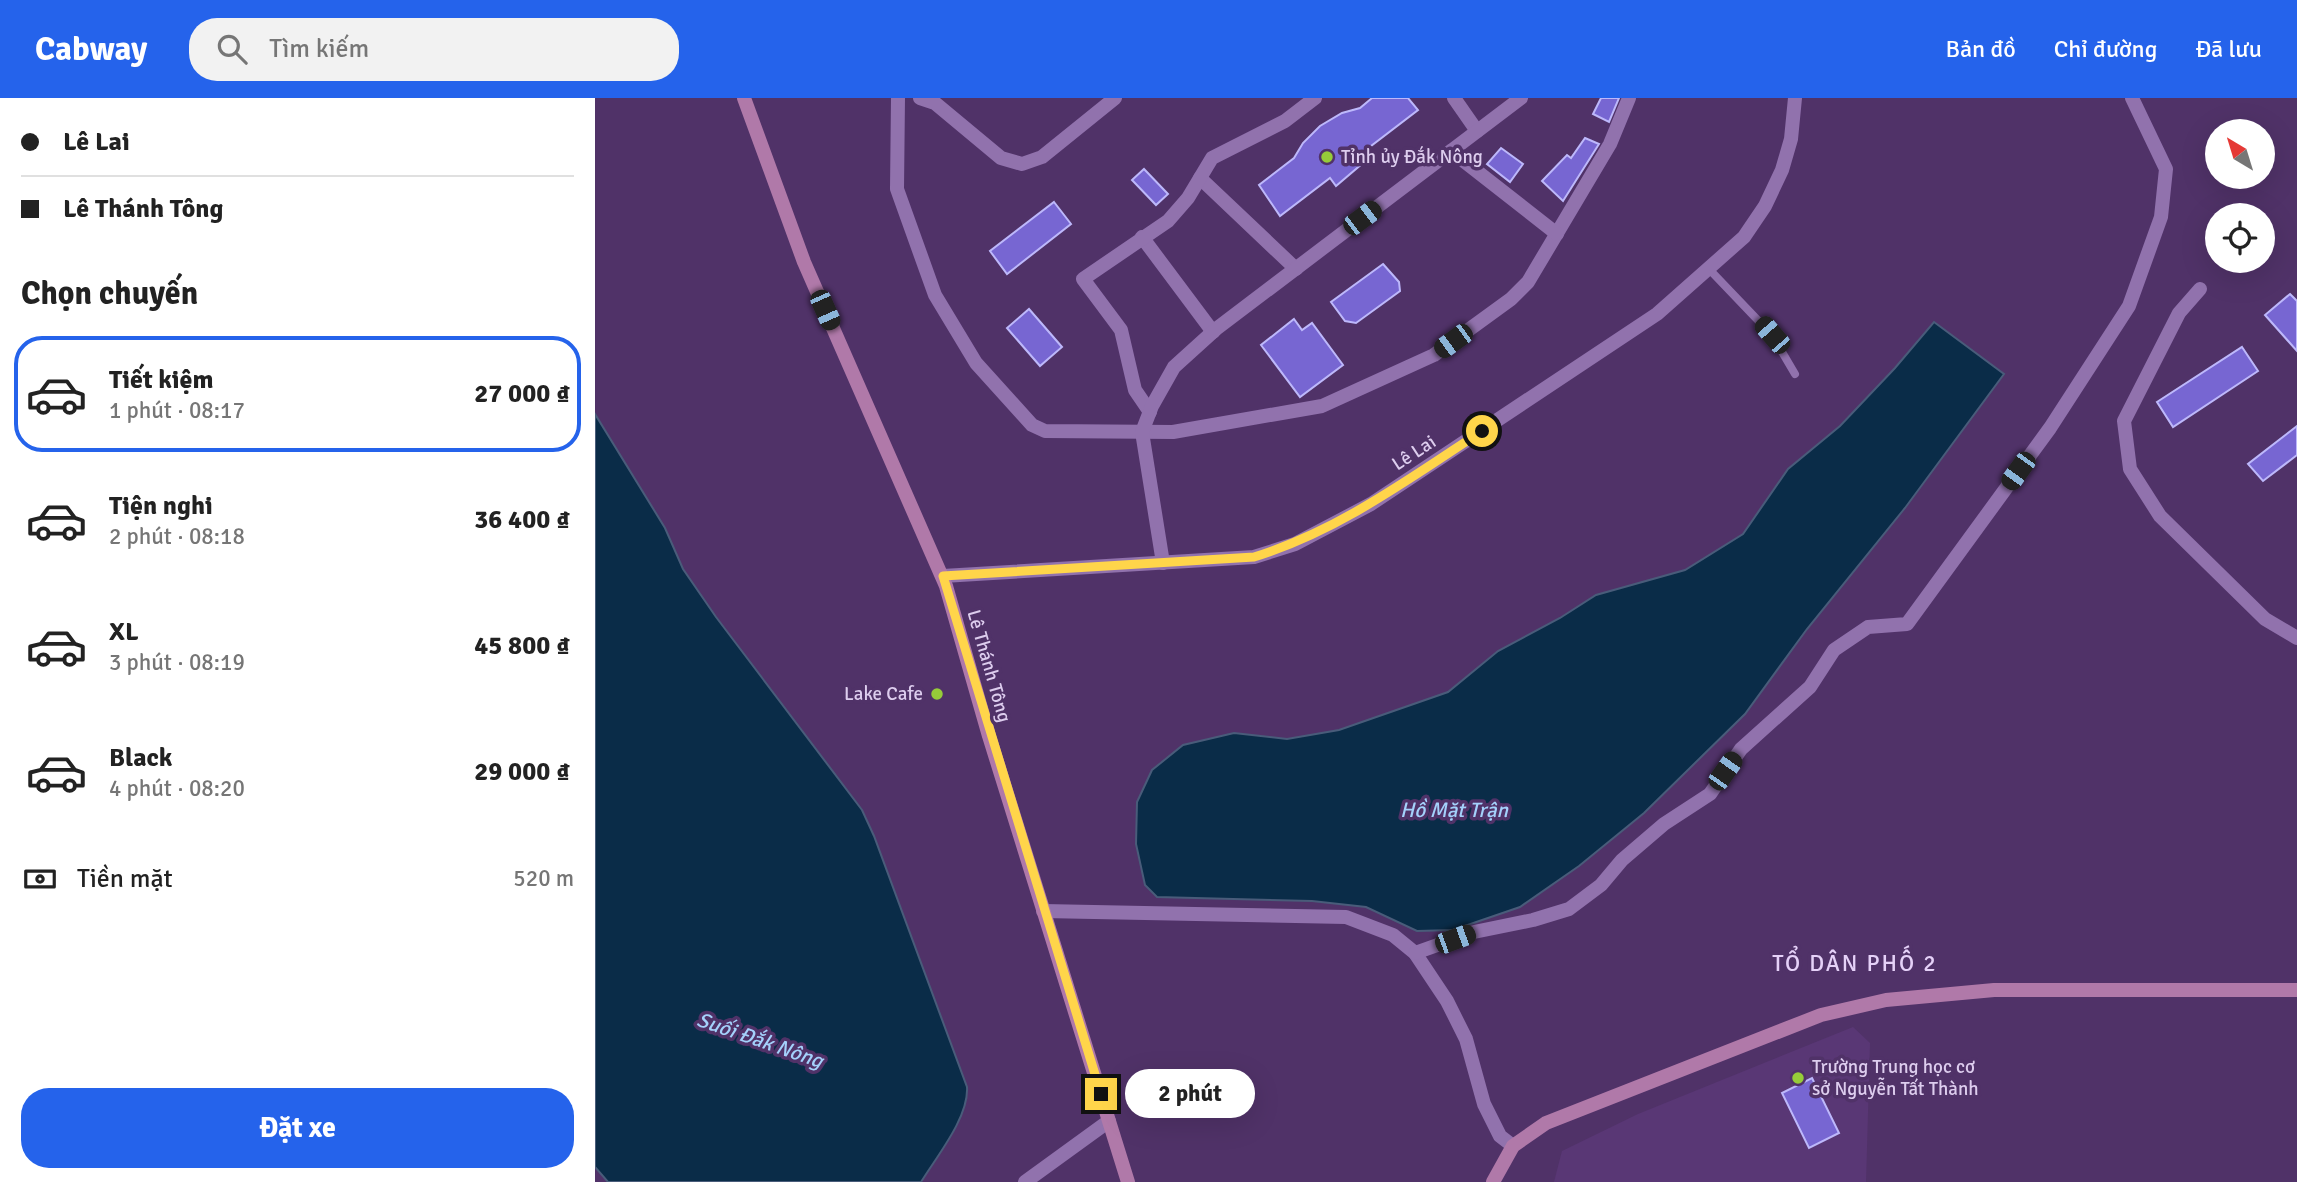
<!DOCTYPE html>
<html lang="vi">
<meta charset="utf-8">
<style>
:root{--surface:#fff;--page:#f2f2f2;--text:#222;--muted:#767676;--line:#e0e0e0;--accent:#2563eb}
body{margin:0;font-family:Signika,sans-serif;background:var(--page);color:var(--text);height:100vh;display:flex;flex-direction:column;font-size:26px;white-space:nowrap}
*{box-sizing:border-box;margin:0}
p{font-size:23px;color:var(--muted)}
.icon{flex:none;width:38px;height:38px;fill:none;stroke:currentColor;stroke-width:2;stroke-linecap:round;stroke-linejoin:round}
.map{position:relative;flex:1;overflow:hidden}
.panel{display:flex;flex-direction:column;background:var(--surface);width:595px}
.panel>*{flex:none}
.guide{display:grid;align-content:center;height:154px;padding:0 21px;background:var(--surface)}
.needle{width:46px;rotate:322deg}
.controls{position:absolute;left:1610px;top:21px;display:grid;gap:14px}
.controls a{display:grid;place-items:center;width:70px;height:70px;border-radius:50%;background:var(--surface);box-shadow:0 7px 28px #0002;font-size:35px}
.end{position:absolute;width:32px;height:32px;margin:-16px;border:9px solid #ffd54a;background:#111;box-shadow:0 0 0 4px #111}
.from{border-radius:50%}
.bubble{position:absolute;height:49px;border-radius:24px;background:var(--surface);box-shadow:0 7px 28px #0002;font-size:23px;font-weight:800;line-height:49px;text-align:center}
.car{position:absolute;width:21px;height:42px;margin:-21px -10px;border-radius:9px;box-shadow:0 0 5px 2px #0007;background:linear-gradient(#222 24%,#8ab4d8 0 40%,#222 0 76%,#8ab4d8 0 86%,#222 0)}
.guide b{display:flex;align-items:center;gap:24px;height:66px;font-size:26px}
.guide b+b{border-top:2px solid var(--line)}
.guide i{width:18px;height:18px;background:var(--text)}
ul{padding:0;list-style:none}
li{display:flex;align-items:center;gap:21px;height:116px;margin:0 14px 10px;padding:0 7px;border:4px solid transparent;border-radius:28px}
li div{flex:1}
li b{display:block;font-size:26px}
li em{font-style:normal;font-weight:800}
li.active{border-color:var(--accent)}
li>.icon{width:63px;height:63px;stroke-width:1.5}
h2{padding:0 21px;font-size:32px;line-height:84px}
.pay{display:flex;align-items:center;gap:18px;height:77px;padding:0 21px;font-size:26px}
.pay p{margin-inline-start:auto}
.cta{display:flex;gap:14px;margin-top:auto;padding:14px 21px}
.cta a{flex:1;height:80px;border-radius:28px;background:var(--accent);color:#fff;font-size:28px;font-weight:800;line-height:80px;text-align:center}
header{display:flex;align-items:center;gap:42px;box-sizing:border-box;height:98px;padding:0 35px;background:var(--accent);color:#fff}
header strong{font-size:33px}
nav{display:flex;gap:38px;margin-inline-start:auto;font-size:24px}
.search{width:490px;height:63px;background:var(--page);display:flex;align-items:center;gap:18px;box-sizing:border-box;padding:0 24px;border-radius:28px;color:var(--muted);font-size:26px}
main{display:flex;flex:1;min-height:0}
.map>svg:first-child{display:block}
.built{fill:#593775}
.water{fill:#0a2c48;stroke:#495c7a;stroke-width:2}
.building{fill:#7766d2;stroke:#bdb8fb;stroke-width:2}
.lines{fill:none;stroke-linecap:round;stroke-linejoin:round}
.lane{stroke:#9172ad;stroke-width:8}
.street{stroke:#9172ad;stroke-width:14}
.secondary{stroke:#b079a9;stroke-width:14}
.route{stroke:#ffd54a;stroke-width:9}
.poi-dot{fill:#96cc39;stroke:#503268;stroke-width:2.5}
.labels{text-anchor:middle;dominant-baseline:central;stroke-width:7;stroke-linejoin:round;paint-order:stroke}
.poi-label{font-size:19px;fill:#ddcdee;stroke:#503268;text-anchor:start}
.street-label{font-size:19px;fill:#ddcdee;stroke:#503268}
.water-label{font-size:21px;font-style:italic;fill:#a4d1fb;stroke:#503268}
.quarter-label{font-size:23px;letter-spacing:2px;fill:#e5d1f8;stroke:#503268}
</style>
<header>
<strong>Cabway</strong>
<div class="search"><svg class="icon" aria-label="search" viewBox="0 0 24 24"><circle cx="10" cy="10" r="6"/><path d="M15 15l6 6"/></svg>Tìm kiếm</div>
<nav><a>Bản đồ</a><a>Chỉ đường</a><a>Đã lưu</a></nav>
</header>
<main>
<section class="panel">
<div class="guide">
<b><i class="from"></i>Lê Lai</b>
<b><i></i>Lê Thánh Tông</b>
</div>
<h2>Chọn chuyến</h2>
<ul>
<li class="active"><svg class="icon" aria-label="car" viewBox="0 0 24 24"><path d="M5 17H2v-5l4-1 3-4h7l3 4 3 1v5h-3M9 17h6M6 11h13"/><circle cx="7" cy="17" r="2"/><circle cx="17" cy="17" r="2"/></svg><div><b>Tiết kiệm</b><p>1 phút · 08:17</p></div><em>27 000 ₫</em></li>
<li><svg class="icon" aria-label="car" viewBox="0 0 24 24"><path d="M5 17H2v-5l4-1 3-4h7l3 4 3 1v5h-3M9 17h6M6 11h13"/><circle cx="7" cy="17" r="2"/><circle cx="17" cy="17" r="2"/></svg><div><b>Tiện nghi</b><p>2 phút · 08:18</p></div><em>36 400 ₫</em></li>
<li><svg class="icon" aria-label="car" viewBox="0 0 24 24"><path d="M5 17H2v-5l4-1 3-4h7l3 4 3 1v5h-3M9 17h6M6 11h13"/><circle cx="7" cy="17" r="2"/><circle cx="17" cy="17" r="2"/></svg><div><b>XL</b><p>3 phút · 08:19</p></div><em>45 800 ₫</em></li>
<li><svg class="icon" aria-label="car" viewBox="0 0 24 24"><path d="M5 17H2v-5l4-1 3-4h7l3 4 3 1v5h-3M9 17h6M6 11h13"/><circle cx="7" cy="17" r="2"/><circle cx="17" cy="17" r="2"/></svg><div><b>Black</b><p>4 phút · 08:20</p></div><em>29 000 ₫</em></li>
</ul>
<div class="pay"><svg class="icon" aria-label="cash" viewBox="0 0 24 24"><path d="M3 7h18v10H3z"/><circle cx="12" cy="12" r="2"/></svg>Tiền mặt<p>520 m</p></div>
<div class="cta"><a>Đặt xe</a></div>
</section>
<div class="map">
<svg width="1702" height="1084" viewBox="0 0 1702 1084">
<rect width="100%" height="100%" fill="#503268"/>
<polygon class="built" points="1258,929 1275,945 1271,1084 959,1084 967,1053 1043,1016"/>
<g class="water">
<polygon points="1339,224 1409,276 1310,410 1212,531 1150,616 1049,715 984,768 925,809 858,832 822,833 771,809 717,803 562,799 550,787 541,746 542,704 557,672 588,647 639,635 692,641 744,632 853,594 903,553 965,520 1001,497 1090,472 1148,436 1193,371 1245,328 1300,270"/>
<path d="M0 316 70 430 88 471 121 519 267 712 279 738 372 989C374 1019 342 1058 326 1084H13L0 1069Z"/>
</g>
<g class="building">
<polygon points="777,0 813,0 823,12 763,58 768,65 741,88 735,80 685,118 664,87 699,60 708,45 725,28 747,15 765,10"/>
<polygon points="1006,0 1024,0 1014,24 998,16"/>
<polygon points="990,40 1004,46 968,103 947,83 972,57 976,60"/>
<polygon points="906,50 928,66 915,84 892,66"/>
<polygon points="549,71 573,96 561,107 537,82"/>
<polygon points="459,104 476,126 412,176 395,153"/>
<polygon points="788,166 804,184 805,193 761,225 750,223 736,204"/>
<polygon points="1695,196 1702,203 1702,253 1670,217"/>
<polygon points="434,211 467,249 445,268 412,230"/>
<polygon points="699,221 707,232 717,225 748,267 705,299 666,247"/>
<polygon points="1647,249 1663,273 1578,329 1562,304"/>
<polygon points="1702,328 1702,357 1668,383 1653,366"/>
<polygon points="1217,980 1244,1035 1214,1050 1187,995"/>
</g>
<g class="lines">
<polyline class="lane" points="1113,170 1177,237 1200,276"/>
<g class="street">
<polyline points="303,0 302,91 340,197 381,265 437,327 450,333 578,334 727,308 839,257 916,201 933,184 1015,46 1034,0"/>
<polyline points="325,0 340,5 406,60 427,66 447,59 520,0"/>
<polyline points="859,0 882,33"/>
<polyline points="856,53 962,136"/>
<polyline points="605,80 701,171"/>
<polyline points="547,139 618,234"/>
<polyline points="1605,191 1584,215 1529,323 1535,371 1565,418 1670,521 1702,540"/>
<polyline points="555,314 540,292 526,232 488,181 573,123 593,100 617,60 690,23 720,0"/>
<polyline points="568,465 547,334 557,308 579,269 621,231 926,0"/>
<polyline points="348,478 659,459 700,446 776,406 1062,216 1149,139 1170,108 1187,72 1196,41 1200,0"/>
<polyline points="448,813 751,819 798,837 820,855 852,903 871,941 889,1006 905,1038 918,1048"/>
<polyline points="820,855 879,834 938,822 974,811 1006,787 1027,762 1069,726 1115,696 1146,651 1215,589 1239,552 1273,529 1312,526 1455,330 1534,208 1566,119 1571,71 1537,0"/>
<polyline points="430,1084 514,1023"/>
</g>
<g class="secondary">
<polyline points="149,0 209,164 351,488 394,638 533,1084"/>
<polyline points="898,1084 918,1048 951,1025 1226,917 1291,902 1399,892 1702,892"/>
</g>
</g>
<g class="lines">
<path class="route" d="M506 996 348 478 659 459C743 433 814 381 887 333"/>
</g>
<g class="poi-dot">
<circle cx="732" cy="59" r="7"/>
<circle cx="342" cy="596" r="7"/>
<circle cx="1203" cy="980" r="7"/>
</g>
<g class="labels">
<g class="poi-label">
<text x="746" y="59">Tỉnh ủy Đắk Nông</text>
<text x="328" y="596" text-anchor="end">Lake Cafe</text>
<text x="1217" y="969">Trường Trung học cơ<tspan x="1217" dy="22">sở Nguyễn Tất Thành</tspan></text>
</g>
<g class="street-label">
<text transform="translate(819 355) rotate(-33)">Lê Lai</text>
<text transform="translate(394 568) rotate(74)">Lê Thánh Tông</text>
</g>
<g class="water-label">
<text x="859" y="712">Hồ Mặt Trận</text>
<text transform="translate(165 942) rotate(19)">Suối Đắk Nông</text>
</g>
<g class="quarter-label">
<text x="1260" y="865">TỔ DÂN PHỐ 2</text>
</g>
</g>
</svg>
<div class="controls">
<a><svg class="needle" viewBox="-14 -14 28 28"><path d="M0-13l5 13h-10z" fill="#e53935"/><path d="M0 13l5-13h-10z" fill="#767676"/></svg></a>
<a><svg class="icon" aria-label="locate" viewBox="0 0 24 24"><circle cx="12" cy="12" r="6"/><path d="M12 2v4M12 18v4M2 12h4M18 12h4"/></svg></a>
</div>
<i class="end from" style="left:887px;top:333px"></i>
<i class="end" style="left:506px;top:996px"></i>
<div class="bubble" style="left:530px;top:971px;width:130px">2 phút</div>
<i class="car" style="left:767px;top:120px;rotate:53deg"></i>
<i class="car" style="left:230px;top:212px;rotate:156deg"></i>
<i class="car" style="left:1177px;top:237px;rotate:319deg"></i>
<i class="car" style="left:858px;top:243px;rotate:234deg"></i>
<i class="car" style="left:1423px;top:373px;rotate:216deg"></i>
<i class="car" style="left:1130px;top:673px;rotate:35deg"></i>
<i class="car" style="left:860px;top:841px;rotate:70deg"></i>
</div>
</main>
